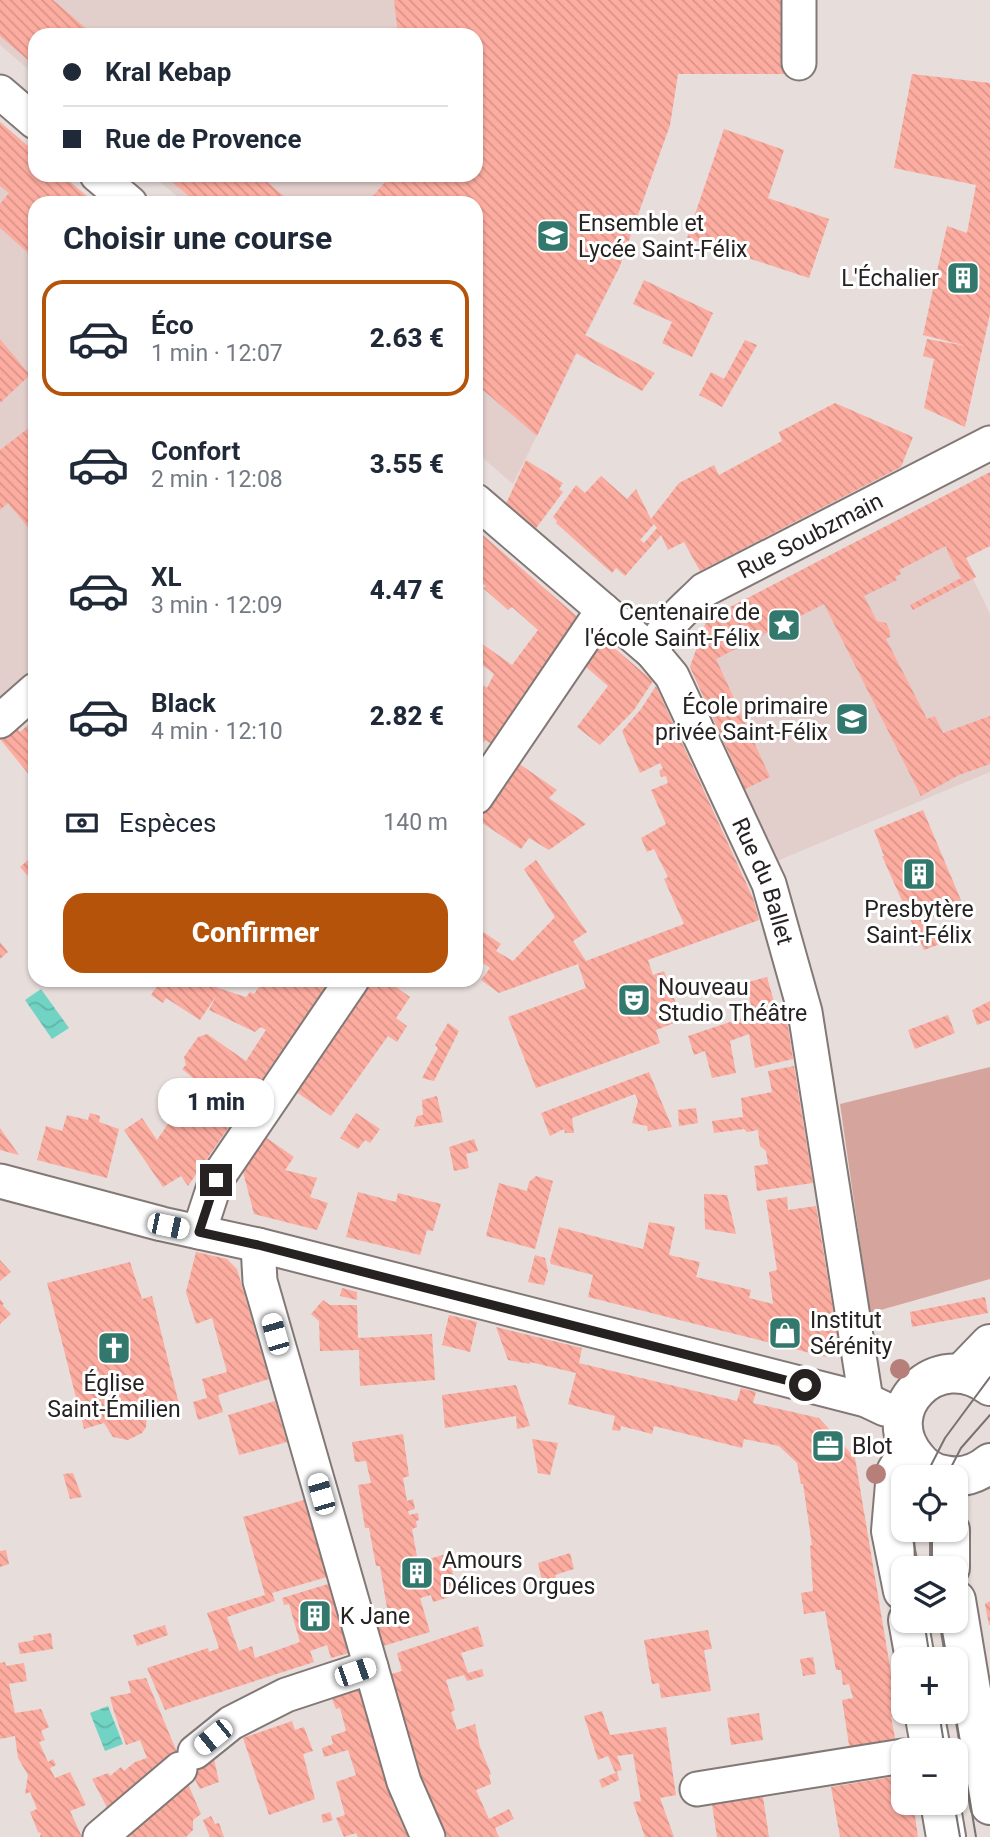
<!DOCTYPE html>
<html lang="fr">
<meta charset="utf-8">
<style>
:root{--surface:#fff;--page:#f6f6f7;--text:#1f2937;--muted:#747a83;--line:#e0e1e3;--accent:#b45309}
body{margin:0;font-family:Roboto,sans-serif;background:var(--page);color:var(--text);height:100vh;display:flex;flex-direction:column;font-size:26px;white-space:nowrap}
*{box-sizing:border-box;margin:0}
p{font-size:23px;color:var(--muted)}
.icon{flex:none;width:38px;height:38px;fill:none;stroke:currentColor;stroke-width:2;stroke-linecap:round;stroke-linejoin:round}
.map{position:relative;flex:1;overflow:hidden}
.drawer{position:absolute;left:28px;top:196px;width:455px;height:791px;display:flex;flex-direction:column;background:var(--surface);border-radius:21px;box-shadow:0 2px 5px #0004}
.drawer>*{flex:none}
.hud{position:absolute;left:28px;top:28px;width:455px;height:154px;border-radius:21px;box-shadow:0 2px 5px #0004;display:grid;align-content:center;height:154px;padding:0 35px;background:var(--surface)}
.controls{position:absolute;left:891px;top:1465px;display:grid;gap:14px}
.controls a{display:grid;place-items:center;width:77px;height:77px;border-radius:14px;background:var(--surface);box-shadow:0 2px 5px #0004;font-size:35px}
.end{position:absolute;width:32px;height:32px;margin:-16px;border:9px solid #262222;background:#fff;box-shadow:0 0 0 4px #fff}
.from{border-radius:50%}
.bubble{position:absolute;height:49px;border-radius:21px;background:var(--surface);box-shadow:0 2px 5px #0004;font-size:23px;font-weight:800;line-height:49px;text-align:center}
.car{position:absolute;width:21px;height:42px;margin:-21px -10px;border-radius:9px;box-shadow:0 0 5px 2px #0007;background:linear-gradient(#fff 24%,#345 0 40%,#fff 0 76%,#345 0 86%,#fff 0)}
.hud b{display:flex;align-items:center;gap:24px;height:66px;font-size:26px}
.hud b+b{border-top:2px solid var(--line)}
.hud i{width:18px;height:18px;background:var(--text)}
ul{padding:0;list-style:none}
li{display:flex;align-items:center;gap:21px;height:116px;margin:0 14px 10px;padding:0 21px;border:4px solid transparent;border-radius:21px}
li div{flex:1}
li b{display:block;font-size:26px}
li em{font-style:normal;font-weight:800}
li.current{border-color:var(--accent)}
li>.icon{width:63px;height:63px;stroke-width:1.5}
h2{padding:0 35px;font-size:32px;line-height:84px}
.pay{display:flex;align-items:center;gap:18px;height:77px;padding:0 35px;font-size:26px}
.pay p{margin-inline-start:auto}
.button{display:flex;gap:14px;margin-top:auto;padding:14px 35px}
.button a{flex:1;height:80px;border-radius:21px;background:var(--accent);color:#fff;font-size:28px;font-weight:800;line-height:80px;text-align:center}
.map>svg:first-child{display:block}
.built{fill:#e2cfcc}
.green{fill:#d5a59d}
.water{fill:url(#water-waves)}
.building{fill:url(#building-back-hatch);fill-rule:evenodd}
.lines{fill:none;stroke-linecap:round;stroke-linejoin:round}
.street-casing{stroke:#827977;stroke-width:37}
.secondary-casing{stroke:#827977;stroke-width:42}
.street{stroke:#fff;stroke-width:33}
.secondary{stroke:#fff;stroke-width:38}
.tram{stroke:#787271;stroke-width:2}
.tree{fill:#b67f79}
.route{stroke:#262222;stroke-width:9}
.labels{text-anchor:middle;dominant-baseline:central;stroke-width:6;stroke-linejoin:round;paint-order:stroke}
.poi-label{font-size:23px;fill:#262222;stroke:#fff;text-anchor:start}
.street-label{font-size:23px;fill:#262222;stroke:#fff}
</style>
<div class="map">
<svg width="990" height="1837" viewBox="0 0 990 1837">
<defs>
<pattern id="water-waves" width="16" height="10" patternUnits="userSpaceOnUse" patternTransform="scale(1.75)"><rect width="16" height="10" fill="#70d3c3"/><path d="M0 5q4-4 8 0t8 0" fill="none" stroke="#61b5a7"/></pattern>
<pattern id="building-back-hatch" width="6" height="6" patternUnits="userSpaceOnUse" patternTransform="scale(1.75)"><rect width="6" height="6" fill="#fdaca0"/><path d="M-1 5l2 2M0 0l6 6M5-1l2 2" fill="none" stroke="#d9948a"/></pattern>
</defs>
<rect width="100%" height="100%" fill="#e7dddb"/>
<g class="built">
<polygon points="0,0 790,0 789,74 678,74 670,125 619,268 513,484 476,452 476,203 185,203 152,175 476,175 476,35 35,35 35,75 0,45"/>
<polygon points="0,122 35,152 35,175 62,175 95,203 35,203 35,679 0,709"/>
<polygon points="936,501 990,614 990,772 777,861 690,667 707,619"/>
</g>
<polygon class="green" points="990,1067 990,1279 870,1313 840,1104"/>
<g class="water">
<polygon points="41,989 69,1028 52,1039 25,1000"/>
<polygon points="108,1706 123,1744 105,1751 90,1713"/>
</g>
<g class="building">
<polygon points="0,0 53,0 94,35 35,35 35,66 0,36"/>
<polygon points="394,0 790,0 789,74 678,74 670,125 619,268 585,335 655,373 642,391 576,353 537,436 476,384 476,203 367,203 391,175 476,175 476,35 398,35"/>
<polygon points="912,74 990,83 990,314 965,427 924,408 934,359 923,356 927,339 967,346 923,335 947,226 967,233 976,185 894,168"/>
<polygon points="0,122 35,152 35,175 62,175 95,203 35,203 35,259 0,228 0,204 9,193 0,186"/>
<polygon points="724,129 784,150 768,198 829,219 809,278 687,238"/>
<polygon points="164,175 259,175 292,203 197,203"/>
<polygon points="644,280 713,313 692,357 662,343 672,322 633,304"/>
<polygon points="0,339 30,375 0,403"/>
<polygon points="745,340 757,345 722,407 699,395 711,372 724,379"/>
<path d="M835 403 913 437 901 467 700 571 684 542 668 550 661 535 625 576 616 568 612 573 556 523 557 521 553 517 576 485 585 493 601 476 627 499 636 489 651 519 679 483 714 465 719 475 782 441 779 432ZM654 524 657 528 644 543 640 540Z"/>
<polygon points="35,423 35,536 8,503 0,510 0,450"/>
<polygon points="526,460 563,483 559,489 563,492 534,531 505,506"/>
<polygon points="990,472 990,546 966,558 976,577 913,610 910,605 961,578 948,553 946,546 899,570 901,574 895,577 897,580 864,596 877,621 886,623 890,631 890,637 886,639 927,719 935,716 943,733 990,716 990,764 959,775 921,796 824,604 716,659 770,777 745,789 690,667 707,619"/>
<polygon points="477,530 580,619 493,745 485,740 476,753 476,686 479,682 487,688 494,674 476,660 476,649 481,643 512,665 538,630 512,607 508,610 483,588 486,586 476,578"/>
<polygon points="606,641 653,681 634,710 600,745 577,727 608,686 585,666"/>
<polygon points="656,686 753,898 759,920 648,960 653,975 664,971 682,1020 656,1030 660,1043 536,1088 508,1017 586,988 578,964 499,993 481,980 490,968 476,958 476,927 501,944 496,951 513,961 555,917 524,869 536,860 587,932 573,941 586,961 684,924 664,879 668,877 654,849 647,852 641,838 666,824 651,790 668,783 666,776 661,777 659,771 663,768 660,763 640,773 622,731 641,709"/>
<polygon points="14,724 20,732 29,724 35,732 35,782 0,739"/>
<polygon points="518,763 557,790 549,798 586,824 549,850 529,838 521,849 478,820"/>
<polygon points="923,810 963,905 929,919 940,944 924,950 882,856 884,856 874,830"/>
<polygon points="35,854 35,884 20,867"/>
<polygon points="0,942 8,952 0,959"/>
<polygon points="767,977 780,1023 787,1020 793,1059 755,1068 749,1034 730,1041 736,1073 712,1078 705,1051 694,1055 688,1036 754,1014 745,983"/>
<polygon points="161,980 209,980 218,988 246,997 250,992 254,994 264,980 331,980 188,1186 181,1176 163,1187 124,1130 142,1118 157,1140 197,1081 182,1069 186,1065 184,1057 198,1037 207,1034 246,1061 266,1030 261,1027 255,1032 209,1010 216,996 200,1020 166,998 163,1003 151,995"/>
<polygon points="368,980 386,980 410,997 396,1018 407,1026 397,1042 388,1036 331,1116 292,1089"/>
<polygon points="990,1001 990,1020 977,1025 972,1010"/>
<polygon points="948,1015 955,1033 915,1049 908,1030"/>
<polygon points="448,1023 459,1031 434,1081 422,1078 438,1048 435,1045"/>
<polygon points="794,1066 813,1183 757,1191 754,1166 768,1164 766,1151 760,1146 758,1130 747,1132 744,1129 714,1133 712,1121 743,1117 741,1098 772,1092 768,1071"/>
<polygon points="649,1072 672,1127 648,1131 647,1126 632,1123 638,1101 635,1094 572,1118 574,1133 565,1133 564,1129 550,1136 541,1113"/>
<polygon points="437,1096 443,1122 414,1127 417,1116 423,1115 422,1100"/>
<polygon points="696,1108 698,1123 679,1126 678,1110"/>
<polygon points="90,1113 100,1116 99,1122 119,1129 107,1178 37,1160 46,1126 62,1131 67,1115 88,1120"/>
<polygon points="356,1113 380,1129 370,1143 365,1140 358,1149 340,1138"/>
<polygon points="0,1128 19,1155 0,1150"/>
<polygon points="261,1134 294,1157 285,1170 317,1178 310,1197 328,1203 317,1230 254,1214 241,1164"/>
<polygon points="474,1139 478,1151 466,1154 469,1168 454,1171 449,1147"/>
<polygon points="536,1176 553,1181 535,1249 486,1236 499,1183 527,1191 529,1182"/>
<polygon points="358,1192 396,1202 398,1193 441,1204 433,1231 427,1230 420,1255 346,1237"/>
<polygon points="704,1194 727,1195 736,1234 705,1229"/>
<polygon points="787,1197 788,1210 816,1206 839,1346 826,1357 588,1297 593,1275 551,1264 550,1261 559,1227 643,1249 649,1222 675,1227 669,1255 700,1262 696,1277 751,1290 749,1298 773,1304 769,1272 777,1270 766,1200"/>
<polygon points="196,1252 227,1259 237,1269 269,1379 218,1395 223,1412 198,1420 193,1402 207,1398 202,1379 227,1372 212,1318 196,1324 186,1292"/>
<polygon points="535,1255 545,1258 548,1271 544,1285 528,1282"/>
<polygon points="0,1260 11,1272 0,1281"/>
<polygon points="130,1262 142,1299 152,1296 179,1404 147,1412 146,1427 142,1433 128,1440 113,1437 104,1423 84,1429 47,1283"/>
<polygon points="342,1288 357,1292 357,1300 340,1296"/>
<polygon points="985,1297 988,1313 912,1327 910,1312"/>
<polygon points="0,1299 4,1304 2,1305 11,1314 0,1324"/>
<polygon points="323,1300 330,1305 357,1305 358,1338 432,1334 435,1380 360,1386 359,1350 320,1351 319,1321 311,1314"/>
<polygon points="449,1315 477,1322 470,1352 442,1345"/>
<polygon points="496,1327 582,1348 579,1363 737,1401 741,1388 756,1392 753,1403 819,1418 855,1458 898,1715 891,1717 896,1743 850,1751 842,1700 853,1698 849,1684 843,1685 841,1670 836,1670 825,1611 804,1614 801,1593 813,1591 810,1546 812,1545 803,1484 801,1484 797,1463 779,1446 744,1439 742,1448 654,1426 652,1434 621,1426 620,1431 612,1430 615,1416 568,1404 576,1373 530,1362 530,1364 508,1360"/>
<polygon points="516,1385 530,1426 517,1429 516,1416 445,1428 442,1395"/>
<polygon points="275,1401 287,1442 239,1455 228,1415"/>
<polygon points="403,1434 409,1476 403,1478 407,1501 413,1499 415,1509 408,1511 409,1515 418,1513 419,1520 416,1521 417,1527 412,1529 418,1562 450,1553 456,1595 433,1602 431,1595 420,1598 430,1632 383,1646 373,1611 387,1608 380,1566 376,1566 369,1528 365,1528 358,1485 371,1483 366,1461 355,1462 352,1442"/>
<polygon points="532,1439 558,1443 550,1475 538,1473"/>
<polygon points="73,1473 82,1497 70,1499 63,1474"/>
<polygon points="304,1500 327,1577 272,1593 275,1601 227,1617 228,1620 239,1651 252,1646 255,1658 300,1642 289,1604 284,1605 282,1598 328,1584 349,1653 331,1658 327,1645 310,1651 314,1662 165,1710 147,1668 208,1648 209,1652 219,1648 207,1613 265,1595 243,1517"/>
<polygon points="6,1550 9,1564 0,1567 0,1551"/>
<polygon points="570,1553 574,1569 555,1575 561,1594 551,1596 546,1581 542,1581 538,1563"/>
<polygon points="990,1601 990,1625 989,1625 985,1604"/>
<polygon points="165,1625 168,1635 137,1646 133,1635"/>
<polygon points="478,1626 484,1646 461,1653 468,1673 482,1669 484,1676 467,1681 464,1675 446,1680 455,1710 451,1712 457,1730 475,1724 480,1747 491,1774 489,1775 491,1784 476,1790 489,1819 509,1809 514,1819 495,1828 499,1837 447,1837 424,1786 391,1674 402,1671 397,1653"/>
<polygon points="708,1630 712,1649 704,1650 711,1691 661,1698 659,1683 652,1684 644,1640"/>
<polygon points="51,1633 53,1649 20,1654 18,1643 34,1640 33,1636"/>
<polygon points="813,1657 816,1674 803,1676 800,1659"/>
<polygon points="5,1662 6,1666 24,1663 27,1681 9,1684 15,1713 41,1709 49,1727 41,1731 45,1740 39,1742 48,1762 53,1759 56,1765 50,1768 55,1778 70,1772 86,1805 70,1811 82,1837 40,1837 41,1833 38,1832 30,1812 37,1809 30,1792 25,1794 28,1775 18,1758 15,1736 0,1739 0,1663"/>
<polygon points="146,1678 179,1757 111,1815 92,1779 108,1773 110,1776 121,1767 124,1771 135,1762 147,1758 140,1740 126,1745 114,1712 110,1697 131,1693 128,1681"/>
<polygon points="358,1684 391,1799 408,1837 358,1837 356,1833 344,1837 336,1818 345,1815 336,1782 356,1775 348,1750 324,1757 322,1748 333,1744 331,1736 346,1731 340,1708 336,1709 330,1694"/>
<polygon points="602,1711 610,1735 666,1727 676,1795 660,1798 674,1837 645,1837 633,1802 641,1801 633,1754 617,1756 622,1770 615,1772 608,1756 598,1760 584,1716"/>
<polygon points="759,1713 763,1740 731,1745 727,1718"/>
<polygon points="292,1721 295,1730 304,1727 313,1751 303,1754 315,1799 269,1815 243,1738"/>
<polygon points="213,1754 219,1782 200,1789 191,1772"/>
<polygon points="617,1772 619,1780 602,1788 599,1780"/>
<polygon points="903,1775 903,1802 913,1802 918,1837 840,1837 831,1787"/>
<polygon points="185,1777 201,1814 193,1820 193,1830 186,1837 118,1837"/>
<polygon points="763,1797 769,1837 717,1837 712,1805"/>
<polygon points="330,1812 333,1820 323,1823 321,1815"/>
<polygon points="211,1816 215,1824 219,1823 224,1837 210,1837 203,1820"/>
</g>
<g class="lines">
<defs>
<g id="street">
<polyline points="799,0 799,63"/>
<polyline points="0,92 35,122"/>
<polyline points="97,175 130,203"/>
<path id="s1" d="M476 501 652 652 672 676 769 884 805 1012 866 1400"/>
<path id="s2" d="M652 652C662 627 685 609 704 590L990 443"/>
<polyline points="0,721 35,690"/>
<polyline points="476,797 603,610"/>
<polyline points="0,1181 162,1224 258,1245 866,1400 885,1409"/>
<polyline points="199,1232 216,1180 352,980"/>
<polyline points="258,1245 260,1281 404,1782 428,1837"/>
<polyline points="195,1752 231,1723 286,1695 371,1667"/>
<polyline points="697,1789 903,1756"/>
<polyline points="100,1837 180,1769"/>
</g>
<g id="secondary">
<polyline points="962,1373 990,1344"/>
<path d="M990 1386C937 1346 874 1410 917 1459 923 1467 934 1474 944 1475 961 1479 977 1474 990 1463"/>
<polyline points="950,1530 950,1568"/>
<polyline points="903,1591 891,1531 896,1472 909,1450"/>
<polyline points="956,1600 990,1805"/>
<polyline points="908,1620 915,1659"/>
<polyline points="924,1712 931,1750"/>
<polyline points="940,1802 946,1837"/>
</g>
</defs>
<use href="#street" class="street-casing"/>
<use href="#secondary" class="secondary-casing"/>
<use href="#street" class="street"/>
<use href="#secondary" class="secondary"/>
<g class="tram">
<polyline points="925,1477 945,1438 990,1377"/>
<polyline points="946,1477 961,1448 990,1415"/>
<polyline points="914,1530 915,1568"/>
<polyline points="932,1568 932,1530"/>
<polyline points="924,1620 930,1659"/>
<polyline points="940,1620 947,1659"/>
<polyline points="939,1712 945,1750"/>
<polyline points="955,1712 976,1837"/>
<polyline points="954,1802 960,1837"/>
</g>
</g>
<g class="tree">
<circle cx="900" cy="1369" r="10"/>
<circle cx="876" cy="1474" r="10"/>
</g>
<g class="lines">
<polyline class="route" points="216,1180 199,1232 258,1245 805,1385"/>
</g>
<defs>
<symbol id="school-square" viewBox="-11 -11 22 22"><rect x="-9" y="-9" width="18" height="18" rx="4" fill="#32786d" stroke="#fff"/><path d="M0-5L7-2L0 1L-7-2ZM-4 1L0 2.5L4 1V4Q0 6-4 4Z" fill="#fff"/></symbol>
<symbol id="building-square" viewBox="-11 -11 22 22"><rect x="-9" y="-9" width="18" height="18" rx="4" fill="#32786d" stroke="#fff"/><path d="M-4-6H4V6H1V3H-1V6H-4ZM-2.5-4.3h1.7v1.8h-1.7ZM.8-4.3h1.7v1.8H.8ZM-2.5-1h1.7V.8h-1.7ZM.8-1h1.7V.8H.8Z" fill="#fff"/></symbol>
<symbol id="sight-square" viewBox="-11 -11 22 22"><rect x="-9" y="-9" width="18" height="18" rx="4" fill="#32786d" stroke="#fff"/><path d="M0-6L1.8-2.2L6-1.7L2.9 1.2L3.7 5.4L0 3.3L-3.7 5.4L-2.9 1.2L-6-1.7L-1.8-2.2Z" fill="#fff"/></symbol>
<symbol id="theatre-square" viewBox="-11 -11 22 22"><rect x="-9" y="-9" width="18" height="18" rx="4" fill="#32786d" stroke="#fff"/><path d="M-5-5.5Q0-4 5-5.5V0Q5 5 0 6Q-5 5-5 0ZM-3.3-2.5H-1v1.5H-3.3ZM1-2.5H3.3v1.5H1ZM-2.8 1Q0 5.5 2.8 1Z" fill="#fff"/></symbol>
<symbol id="shop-square" viewBox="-11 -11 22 22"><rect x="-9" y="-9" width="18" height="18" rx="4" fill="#32786d" stroke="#fff"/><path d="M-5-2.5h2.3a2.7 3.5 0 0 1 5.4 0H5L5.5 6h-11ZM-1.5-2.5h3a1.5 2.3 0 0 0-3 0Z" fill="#fff"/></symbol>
<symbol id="church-square" viewBox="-11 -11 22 22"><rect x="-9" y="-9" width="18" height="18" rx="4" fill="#32786d" stroke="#fff"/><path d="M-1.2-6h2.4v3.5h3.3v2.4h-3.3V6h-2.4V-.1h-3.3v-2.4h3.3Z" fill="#fff"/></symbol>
<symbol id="office-square" viewBox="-11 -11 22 22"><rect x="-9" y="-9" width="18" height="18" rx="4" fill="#32786d" stroke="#fff"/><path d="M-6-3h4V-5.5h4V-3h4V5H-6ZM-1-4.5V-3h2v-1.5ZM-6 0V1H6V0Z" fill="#fff"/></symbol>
</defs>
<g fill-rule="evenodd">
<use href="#school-square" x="534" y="217" width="38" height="38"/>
<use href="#building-square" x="944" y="259" width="38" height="38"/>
<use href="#sight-square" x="765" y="606" width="38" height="38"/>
<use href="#school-square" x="833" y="700" width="38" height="38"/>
<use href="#building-square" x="900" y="855" width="38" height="38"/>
<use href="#theatre-square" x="615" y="981" width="38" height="38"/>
<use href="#shop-square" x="766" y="1314" width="38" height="38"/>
<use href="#church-square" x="95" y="1329" width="38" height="38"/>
<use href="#office-square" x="809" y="1427" width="38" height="38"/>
<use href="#building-square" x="398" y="1554" width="38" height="38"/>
<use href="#building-square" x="296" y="1597" width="38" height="38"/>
</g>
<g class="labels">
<g class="poi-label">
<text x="578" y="223">Ensemble et<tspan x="578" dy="26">Lycée Saint-Félix</tspan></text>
<text x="939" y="278" text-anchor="end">L'Échalier</text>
<text x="760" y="612" text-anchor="end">Centenaire de<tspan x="760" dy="26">l'école Saint-Félix</tspan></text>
<text x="828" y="706" text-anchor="end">École primaire<tspan x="828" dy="26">privée Saint-Félix</tspan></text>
<text x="919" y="909" text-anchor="middle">Presbytère<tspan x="919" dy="26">Saint-Félix</tspan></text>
<text x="658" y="987">Nouveau<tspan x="658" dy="26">Studio Théâtre</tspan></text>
<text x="810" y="1320">Institut<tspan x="810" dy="26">Sérénity</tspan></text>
<text x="114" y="1383" text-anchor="middle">Église<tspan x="114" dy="26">Saint-Émilien</tspan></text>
<text x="852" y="1446">Blot</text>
<text x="442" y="1560">Amours<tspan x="442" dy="26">Délices Orgues</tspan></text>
<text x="340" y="1616">K Jane</text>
</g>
<g class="street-label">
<text stroke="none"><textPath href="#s2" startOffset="201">Rue Soubzmain</textPath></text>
<text stroke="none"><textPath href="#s1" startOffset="488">Rue du Ballet</textPath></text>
</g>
</g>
</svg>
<div class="controls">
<a><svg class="icon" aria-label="locate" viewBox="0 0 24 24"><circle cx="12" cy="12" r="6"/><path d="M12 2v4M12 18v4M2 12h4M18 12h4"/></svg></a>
<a><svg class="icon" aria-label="layers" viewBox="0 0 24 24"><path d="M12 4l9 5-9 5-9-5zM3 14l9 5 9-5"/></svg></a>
<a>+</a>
<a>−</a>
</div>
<i class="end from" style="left:805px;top:1385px"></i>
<i class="end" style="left:216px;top:1180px"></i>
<div class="bubble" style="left:158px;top:1078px;width:116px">1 min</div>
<i class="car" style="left:168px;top:1226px;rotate:102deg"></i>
<i class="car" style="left:275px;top:1334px;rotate:344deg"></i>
<i class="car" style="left:321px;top:1494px;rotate:344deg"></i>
<i class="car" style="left:355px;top:1672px;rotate:71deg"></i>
<i class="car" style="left:213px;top:1737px;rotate:231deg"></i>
<div class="hud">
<b><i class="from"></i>Kral Kebap</b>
<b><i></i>Rue de Provence</b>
</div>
<section class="drawer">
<h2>Choisir une course</h2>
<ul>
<li class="current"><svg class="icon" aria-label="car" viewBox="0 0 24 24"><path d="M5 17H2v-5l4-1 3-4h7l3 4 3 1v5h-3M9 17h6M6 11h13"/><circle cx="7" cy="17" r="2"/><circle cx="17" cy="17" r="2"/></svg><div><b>Éco</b><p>1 min · 12:07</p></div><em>2.63 €</em></li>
<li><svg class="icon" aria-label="car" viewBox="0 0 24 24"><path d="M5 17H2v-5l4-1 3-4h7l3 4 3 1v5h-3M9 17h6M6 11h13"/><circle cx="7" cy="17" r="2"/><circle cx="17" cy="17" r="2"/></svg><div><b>Confort</b><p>2 min · 12:08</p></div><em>3.55 €</em></li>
<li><svg class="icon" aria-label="car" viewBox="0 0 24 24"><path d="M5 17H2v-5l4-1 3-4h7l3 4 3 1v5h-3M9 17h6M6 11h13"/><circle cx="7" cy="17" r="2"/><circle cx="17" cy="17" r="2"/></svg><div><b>XL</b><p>3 min · 12:09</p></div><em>4.47 €</em></li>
<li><svg class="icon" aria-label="car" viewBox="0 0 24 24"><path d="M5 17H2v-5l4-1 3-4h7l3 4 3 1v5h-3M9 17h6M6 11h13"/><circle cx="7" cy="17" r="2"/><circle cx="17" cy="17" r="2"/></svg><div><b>Black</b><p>4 min · 12:10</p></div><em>2.82 €</em></li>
</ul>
<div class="pay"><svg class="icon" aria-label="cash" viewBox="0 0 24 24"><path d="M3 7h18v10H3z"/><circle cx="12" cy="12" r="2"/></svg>Espèces<p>140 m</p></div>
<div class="button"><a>Confirmer</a></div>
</section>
</div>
